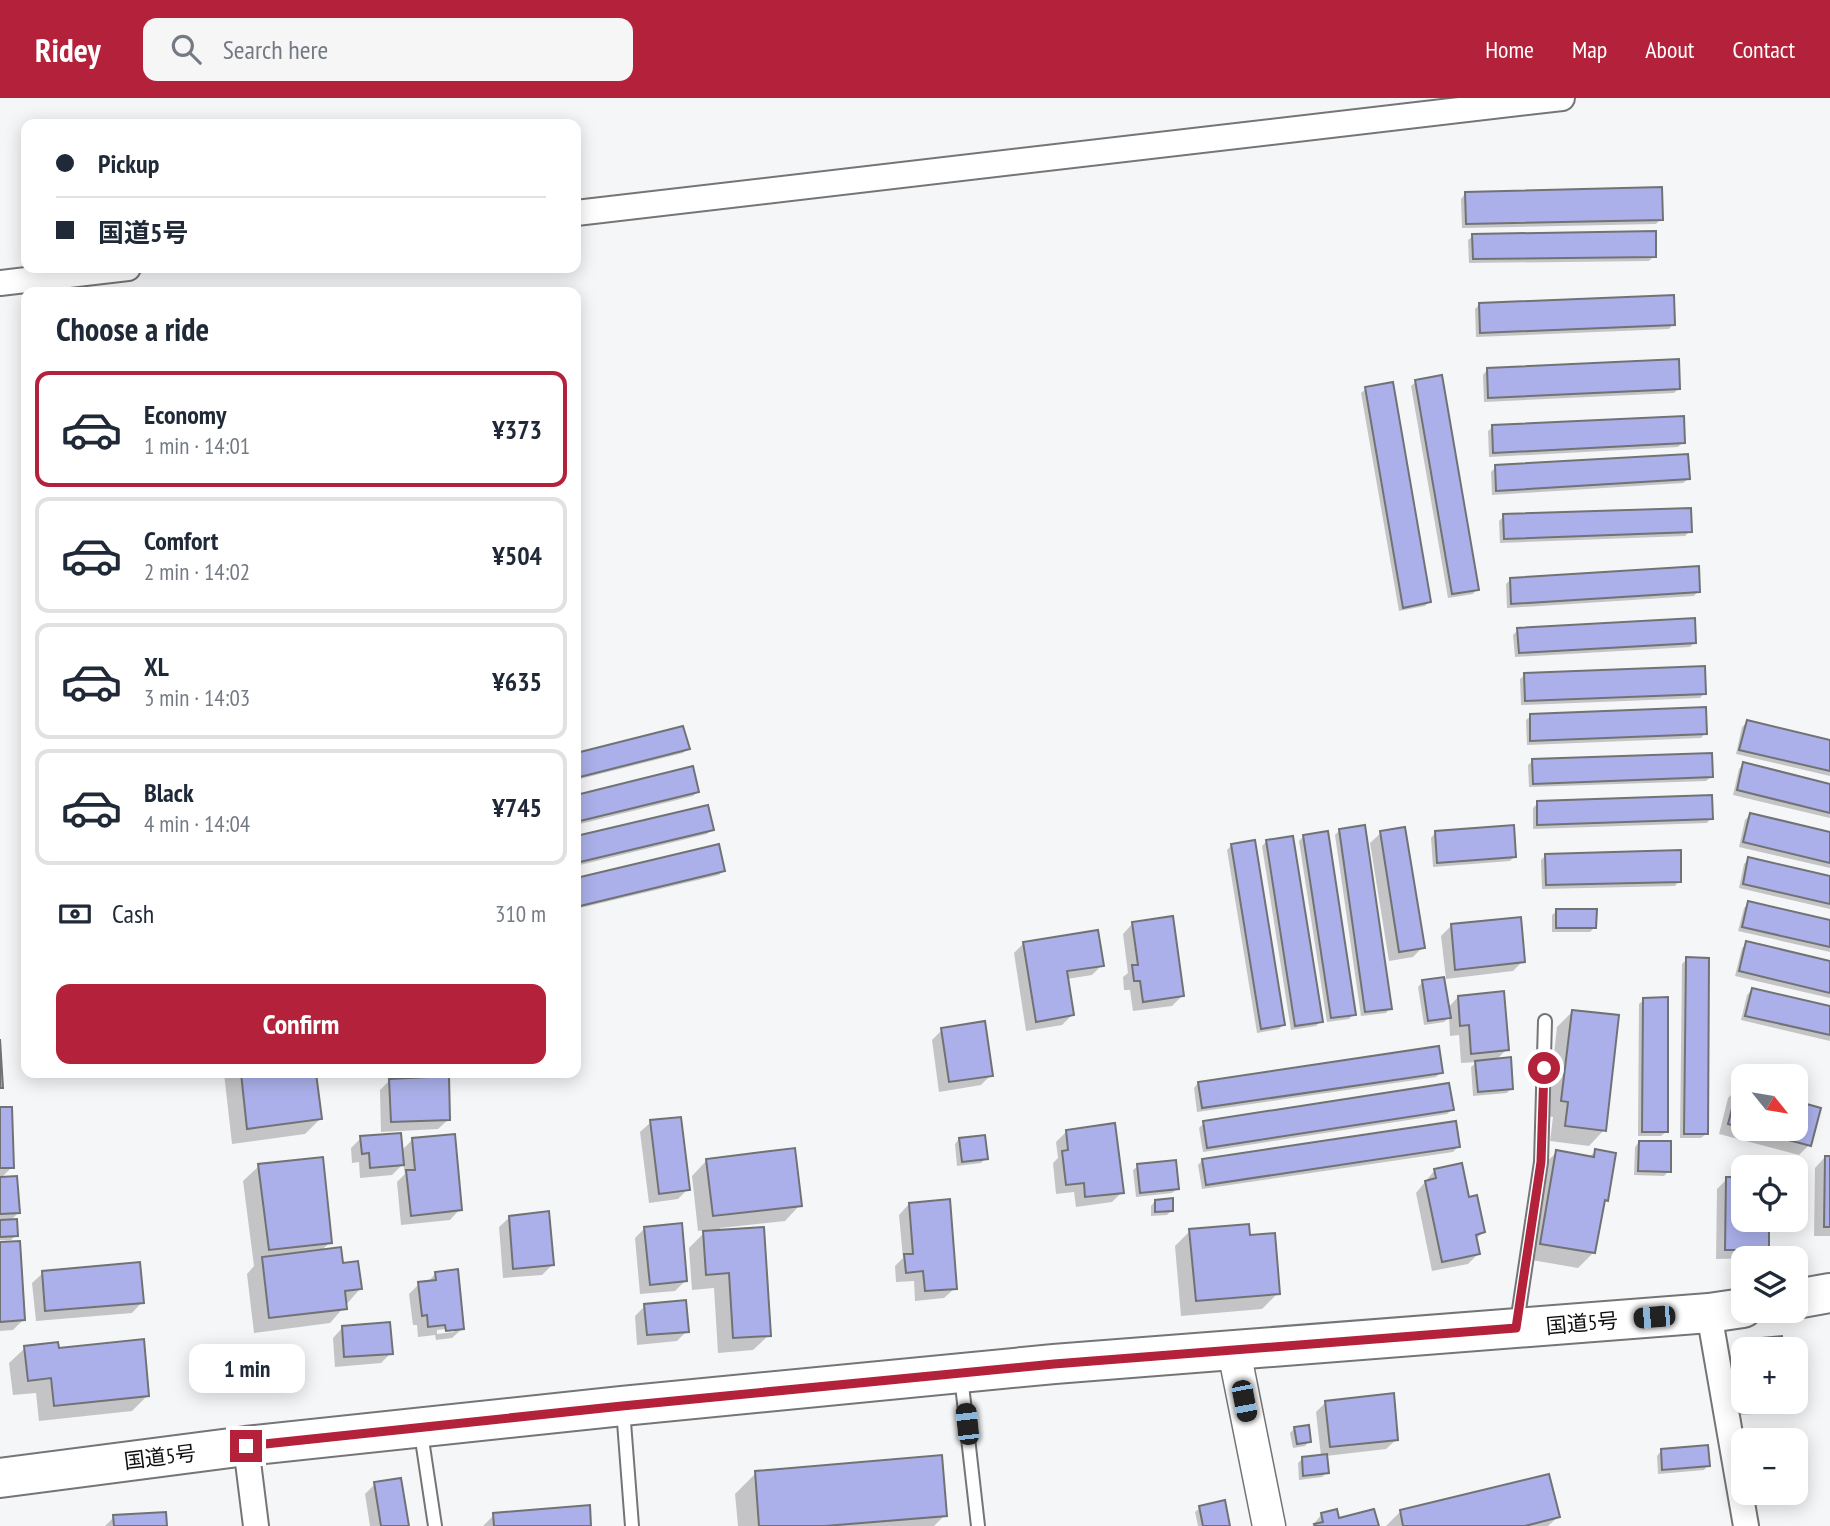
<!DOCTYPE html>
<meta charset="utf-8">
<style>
:root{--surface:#fff;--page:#f6f6f7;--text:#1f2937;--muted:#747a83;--line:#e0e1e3;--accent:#b4213a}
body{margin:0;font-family:"PT Sans Narrow","Noto Sans JP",sans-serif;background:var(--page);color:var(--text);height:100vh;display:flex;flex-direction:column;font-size:26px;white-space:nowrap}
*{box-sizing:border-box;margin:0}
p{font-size:23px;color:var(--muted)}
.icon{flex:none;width:38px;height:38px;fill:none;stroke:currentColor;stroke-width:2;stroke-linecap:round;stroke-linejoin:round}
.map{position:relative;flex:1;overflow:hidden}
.panel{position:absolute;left:21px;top:189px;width:560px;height:791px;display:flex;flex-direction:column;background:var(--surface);border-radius:14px;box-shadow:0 4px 18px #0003}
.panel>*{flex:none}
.hud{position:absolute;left:21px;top:21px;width:560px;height:154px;border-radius:14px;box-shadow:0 4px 18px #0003;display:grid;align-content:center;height:154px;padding:0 35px;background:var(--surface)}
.needle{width:46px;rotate:120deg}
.fabs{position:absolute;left:1731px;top:966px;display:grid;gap:14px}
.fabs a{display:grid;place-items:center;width:77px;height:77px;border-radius:14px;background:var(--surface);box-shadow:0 4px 18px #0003;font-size:35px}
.end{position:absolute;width:32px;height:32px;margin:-16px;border:9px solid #b4213a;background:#fff;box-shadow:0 0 0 4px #fff}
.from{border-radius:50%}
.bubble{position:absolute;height:49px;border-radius:14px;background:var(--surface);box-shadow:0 4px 18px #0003;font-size:23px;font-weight:700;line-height:49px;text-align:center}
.car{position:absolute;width:21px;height:42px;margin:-21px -10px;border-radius:9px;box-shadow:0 0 5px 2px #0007;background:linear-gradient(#222 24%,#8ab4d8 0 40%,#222 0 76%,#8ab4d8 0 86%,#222 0)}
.hud b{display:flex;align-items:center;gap:24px;height:66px;font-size:26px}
.hud b+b{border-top:2px solid var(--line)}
.hud i{width:18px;height:18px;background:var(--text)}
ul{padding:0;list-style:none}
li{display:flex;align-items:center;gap:21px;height:116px;margin:0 14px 10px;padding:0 21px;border:4px solid var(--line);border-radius:14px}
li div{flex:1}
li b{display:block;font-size:26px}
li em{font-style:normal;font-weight:700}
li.selected{border-color:var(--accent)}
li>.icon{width:63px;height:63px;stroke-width:1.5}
h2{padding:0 35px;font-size:32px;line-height:84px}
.pay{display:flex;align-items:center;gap:18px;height:77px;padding:0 35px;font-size:26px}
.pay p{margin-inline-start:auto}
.cta{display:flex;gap:14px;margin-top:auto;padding:14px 35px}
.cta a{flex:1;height:80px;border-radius:14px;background:var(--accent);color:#fff;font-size:28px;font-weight:700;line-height:80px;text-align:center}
header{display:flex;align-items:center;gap:42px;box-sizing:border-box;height:98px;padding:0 35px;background:var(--accent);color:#fff}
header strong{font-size:33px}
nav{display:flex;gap:38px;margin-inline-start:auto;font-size:24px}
.search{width:490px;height:63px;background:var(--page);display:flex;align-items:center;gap:18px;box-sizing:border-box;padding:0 24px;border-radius:14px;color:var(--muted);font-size:26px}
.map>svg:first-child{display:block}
.shadow{fill:#0003;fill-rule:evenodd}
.building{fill:#abb0ea;stroke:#717273;stroke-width:2}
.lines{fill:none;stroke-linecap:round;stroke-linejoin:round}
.service-casing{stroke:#757577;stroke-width:16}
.minor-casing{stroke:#757577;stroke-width:28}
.tertiary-casing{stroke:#757577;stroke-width:35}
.trunk-casing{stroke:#757577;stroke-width:42}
.service{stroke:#fff;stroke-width:12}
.minor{stroke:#fff;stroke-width:24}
.tertiary{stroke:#fff;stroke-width:32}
.trunk{stroke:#fff;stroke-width:38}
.route{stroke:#b4213a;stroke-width:9}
.labels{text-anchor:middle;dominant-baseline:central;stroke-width:5;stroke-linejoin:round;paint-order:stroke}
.street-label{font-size:21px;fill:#0f0f10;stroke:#fff}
</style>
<header>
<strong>Ridey</strong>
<div class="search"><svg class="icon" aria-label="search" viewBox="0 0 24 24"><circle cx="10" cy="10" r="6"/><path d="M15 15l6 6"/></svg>Search here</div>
<nav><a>Home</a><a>Map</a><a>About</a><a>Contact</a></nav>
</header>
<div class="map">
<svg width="1830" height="1428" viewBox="0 0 1830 1428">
<rect width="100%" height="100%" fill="#f5f6f8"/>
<g class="shadow">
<polygon points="1465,96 1661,121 1656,126 1462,130 1461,101"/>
<polygon points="1473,138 1654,158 1649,163 1469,165 1468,142"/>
<polygon points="1479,207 1673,226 1669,231 1476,239 1475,211"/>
<polygon points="1487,272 1679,290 1674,295 1484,304 1483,277"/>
<polygon points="1416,284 1477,491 1473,496 1448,500 1411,288"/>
<polygon points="1366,291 1429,504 1425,508 1399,513 1361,295"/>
<polygon points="1493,329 1683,344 1678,349 1489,359 1488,333"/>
<polygon points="1496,369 1688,381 1683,385 1492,397 1491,374"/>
<polygon points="1504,418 1690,433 1685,438 1500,445 1499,423"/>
<polygon points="1511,481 1698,493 1694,498 1507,510 1506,486"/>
<polygon points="1518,532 1695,544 1690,549 1515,559 1513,537"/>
<polygon points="1525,577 1704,595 1700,600 1521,607 1520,581"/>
<polygon points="1531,618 1705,635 1701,640 1527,647 1526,622"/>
<polygon points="1747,624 1830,643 1830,678 1736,656 1742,629"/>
<polygon points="682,630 688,650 683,655 576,682 576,657"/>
<polygon points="1533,663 1711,679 1706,683 1529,689 1528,667"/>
<polygon points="1744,666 1830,687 1830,720 1733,697 1739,671"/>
<polygon points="692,670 697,694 693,698 576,727 576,699"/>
<polygon points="1538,705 1711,720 1707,725 1533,731 1533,710"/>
<polygon points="707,709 712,731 707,736 576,768 576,740"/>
<polygon points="1750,717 1830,736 1830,770 1739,749 1745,722"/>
<polygon points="1339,733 1390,910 1386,915 1361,918 1335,737"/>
<polygon points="1381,735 1423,849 1413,859 1389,863 1370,745"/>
<polygon points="1435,735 1515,758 1510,763 1433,769 1431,740"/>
<polygon points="1304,738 1354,916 1349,921 1327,924 1299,743"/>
<polygon points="1267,743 1321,923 1316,928 1291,932 1262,748"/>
<polygon points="718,748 723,772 719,777 576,811 576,782"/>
<polygon points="1231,748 1283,927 1279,931 1257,935 1227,752"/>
<polygon points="1546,757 1679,783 1675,788 1542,791 1541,762"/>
<polygon points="1749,761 1830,780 1830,811 1739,790 1744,766"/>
<polygon points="1749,805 1830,824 1830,854 1738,833 1744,810"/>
<polygon points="1557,813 1595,829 1590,834 1552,834 1552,817"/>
<polygon points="1133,825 1182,898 1172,908 1133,913 1130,892 1124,892 1123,879 1128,875 1123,836"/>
<polygon points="1451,828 1523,863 1513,873 1446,881 1441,838"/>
<polygon points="1024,845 1102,867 1092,877 1067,881 1072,917 1062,927 1026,933 1014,855"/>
<polygon points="1747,845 1830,865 1830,900 1735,878 1742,850"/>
<polygon points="1687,861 1706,1036 1701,1040 1680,1040 1682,866"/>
<polygon points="1423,884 1447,911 1458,899 1507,951 1496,962 1511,990 1507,995 1473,998 1471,969 1477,964 1461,965 1459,937 1450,938 1449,919 1444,924 1424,927 1418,889"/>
<polygon points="1752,892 1830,910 1830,943 1741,922 1747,897"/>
<polygon points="1644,902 1666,1034 1661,1038 1638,1038 1639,906"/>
<polygon points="1572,914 1604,1032 1589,1048 1550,1043 1553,1019 1547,1018 1557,929"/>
<polygon points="942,932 991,977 981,987 939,994 932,942"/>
<polygon points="1441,974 1436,979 1197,1014 1194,990 1198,985"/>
<polygon points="224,975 315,975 320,1021 305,1036 232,1046"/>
<polygon points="390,982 449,1021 438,1031 381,1034 380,992"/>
<polygon points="1738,990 1743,991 1743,1031 1796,1031 1796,1005 1819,1011 1809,1047 1799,1057 1719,1036 1728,1000"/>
<polygon points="0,1011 12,1069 0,1081 19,1114 9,1124 16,1137 11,1142 0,1142"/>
<polygon points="1452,1012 1447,1016 1203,1054 1199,1030 1204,1025"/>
<polygon points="651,1024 688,1091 678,1101 649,1105 640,1034"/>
<polygon points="1067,1033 1122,1094 1112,1104 1076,1109 1074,1094 1056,1096 1053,1065 1058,1060 1056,1044"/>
<polygon points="361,1040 401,1053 412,1042 460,1111 450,1122 401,1127 397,1084 405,1076 403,1066 392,1077 360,1080 359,1064 352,1065 351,1050"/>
<polygon points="959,1041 986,1060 981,1065 957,1068 955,1046"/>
<polygon points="1639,1044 1669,1073 1664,1078 1634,1077 1635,1049"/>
<polygon points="1458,1049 1453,1054 1202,1091 1198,1067 1203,1062"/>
<polygon points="1595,1053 1607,1102 1602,1106 1594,1154 1578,1170 1526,1161 1541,1069 1557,1054 1589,1060"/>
<polygon points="1825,1059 1830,1060 1830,1138 1814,1138 1815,1070"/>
<polygon points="707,1062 800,1107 785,1123 720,1130 769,1237 753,1252 718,1255 714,1190 692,1192 689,1150 707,1132 698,1133 692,1078"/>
<polygon points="259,1068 330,1144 321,1153 342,1166 360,1191 330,1225 254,1235 247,1176 254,1168 243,1083"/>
<polygon points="1138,1068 1177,1091 1172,1095 1136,1099 1133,1072"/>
<polygon points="1435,1072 1468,1101 1483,1134 1475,1142 1478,1156 1468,1166 1432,1173 1416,1095"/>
<polygon points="1727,1081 1743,1081 1743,1122 1768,1122 1767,1151 1758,1160 1716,1161 1717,1091"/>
<polygon points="1155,1103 1172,1112 1167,1117 1151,1118 1151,1108"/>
<polygon points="909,1106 955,1190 944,1200 915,1203 914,1183 896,1184 895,1168 903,1160 899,1117"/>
<polygon points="510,1119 552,1167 542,1177 503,1180 499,1129"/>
<polygon points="645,1130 685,1183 675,1193 640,1196 635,1140"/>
<polygon points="1190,1133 1248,1139 1278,1195 1262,1211 1181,1218 1175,1148"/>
<polygon points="0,1146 23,1222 13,1232 0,1233"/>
<polygon points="43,1175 142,1204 132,1215 36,1223 32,1185"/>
<path d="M435 1176 463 1230 452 1240 436 1242 435 1237 418 1239 417 1227H413L409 1196 419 1186 427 1185ZM454 1230V1234L437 1236V1232Z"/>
<polygon points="645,1208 687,1233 677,1243 637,1247 635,1218"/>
<polygon points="343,1229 391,1255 381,1265 335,1269 333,1240"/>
<polygon points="1780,1240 1781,1251 1744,1251 1753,1243"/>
<polygon points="25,1250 148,1297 132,1313 39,1323 36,1295 13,1297 9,1265"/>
<polygon points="1743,1298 1743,1304 1793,1304 1783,1314 1739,1317 1738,1303"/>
<polygon points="1326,1304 1397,1341 1386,1351 1326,1358 1327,1374 1322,1379 1299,1382 1298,1365 1303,1360 1321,1358 1316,1314"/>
<polygon points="1295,1330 1309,1343 1305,1348 1293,1350 1290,1335"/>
<polygon points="1661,1353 1708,1367 1704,1372 1658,1376 1657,1358"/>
<polygon points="756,1375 945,1417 934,1428 738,1428 735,1396"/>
<polygon points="375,1386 407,1428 370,1428 365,1396"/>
<polygon points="1200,1410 1229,1428 1198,1428 1195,1414"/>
<polygon points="1400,1414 1558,1419 1548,1428 1386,1428"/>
<polygon points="1322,1416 1338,1422 1377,1428 1312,1428"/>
<polygon points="494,1417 590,1428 483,1428"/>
<polygon points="114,1419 165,1428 105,1428"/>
</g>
<g class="building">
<polygon points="1662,89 1663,122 1466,126 1465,94"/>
<polygon points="1656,133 1656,159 1473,161 1472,136"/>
<polygon points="1674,197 1675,227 1480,235 1479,205"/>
<polygon points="1679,261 1680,291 1488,300 1487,270"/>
<polygon points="1442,277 1479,492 1452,496 1415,282"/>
<polygon points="1393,284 1431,504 1403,510 1365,289"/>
<polygon points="1684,318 1685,345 1493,355 1492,327"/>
<polygon points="1688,356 1690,381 1496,393 1495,367"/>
<polygon points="1691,410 1692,434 1504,441 1503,416"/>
<polygon points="1699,468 1700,494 1511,506 1510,480"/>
<polygon points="1695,520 1696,545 1519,555 1517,530"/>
<polygon points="1705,568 1706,596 1525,603 1524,575"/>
<polygon points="1706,609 1707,636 1530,643 1530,616"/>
<polygon points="1747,622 1830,642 1830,673 1739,652"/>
<polygon points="683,628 690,651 576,680 576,655"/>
<polygon points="1712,655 1713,679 1533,686 1532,661"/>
<polygon points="1743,664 1830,686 1830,715 1737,692"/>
<polygon points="693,668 699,694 576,724 576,697"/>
<polygon points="1712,697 1713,721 1537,727 1537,703"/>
<polygon points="708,707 714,732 576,765 576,738"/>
<polygon points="1750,715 1830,734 1830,765 1743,744"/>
<polygon points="1365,727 1392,911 1365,914 1339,731"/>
<polygon points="1514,727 1516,759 1437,765 1435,733"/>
<polygon points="1405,729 1425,850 1399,854 1380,733"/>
<polygon points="1328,733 1356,917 1331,920 1303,737"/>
<polygon points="1293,738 1323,924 1295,928 1266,742"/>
<polygon points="1255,742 1285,927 1261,931 1231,746"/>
<polygon points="719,746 725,773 576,809 576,780"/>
<polygon points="1681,752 1681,784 1546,787 1545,756"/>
<polygon points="1748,759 1830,778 1830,806 1743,786"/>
<polygon points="1748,803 1830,822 1830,849 1742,829"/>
<polygon points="1556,811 1597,811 1596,830 1556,830"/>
<polygon points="1173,818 1184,898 1143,904 1140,883 1134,883 1132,867 1138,867 1132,824"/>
<polygon points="1521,819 1525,864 1455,872 1451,826"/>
<polygon points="1098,832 1104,868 1067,873 1074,917 1036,924 1023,844"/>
<polygon points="1746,843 1830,863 1830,895 1739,873"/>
<polygon points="1686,859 1709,860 1708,1036 1684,1036"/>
<polygon points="1444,879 1451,920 1428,923 1422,882"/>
<polygon points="1752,890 1830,908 1830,937 1745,918"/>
<polygon points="1504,893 1509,952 1471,956 1469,927 1460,928 1458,898"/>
<polygon points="1668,899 1668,1034 1642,1034 1643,900"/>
<polygon points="1572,912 1619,917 1606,1033 1565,1028 1568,1004 1561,1003"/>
<polygon points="985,923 993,978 949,984 941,930"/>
<polygon points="0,941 3,990 0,990"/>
<polygon points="1439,948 1443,975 1202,1010 1198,984"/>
<polygon points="1511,959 1513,991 1478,994 1475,963"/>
<polygon points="241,975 316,975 322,1021 247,1031"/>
<polygon points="449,978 450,1022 391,1024 389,981"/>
<polygon points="1449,985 1454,1012 1207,1050 1203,1023"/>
<polygon points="1738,988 1743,989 1743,1030 1728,1026"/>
<polygon points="1796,1003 1821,1010 1811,1048 1747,1031 1796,1031"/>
<polygon points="0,1009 12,1009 14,1070 0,1070"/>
<polygon points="681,1019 690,1092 659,1096 650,1022"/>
<polygon points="1456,1023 1460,1049 1206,1087 1202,1061"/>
<polygon points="1115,1025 1124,1095 1085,1099 1084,1085 1066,1087 1062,1053 1068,1052 1066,1032"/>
<polygon points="401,1035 404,1067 370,1070 369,1055 362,1056 360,1038"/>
<polygon points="455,1036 462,1112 411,1118 406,1072 415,1072 412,1040"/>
<polygon points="985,1037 988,1061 962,1064 959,1040"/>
<polygon points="1639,1043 1671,1043 1671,1074 1638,1073"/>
<polygon points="795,1050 802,1108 713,1118 706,1061"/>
<polygon points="1595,1051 1616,1055 1608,1103 1605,1102 1595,1155 1540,1146 1556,1052 1594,1059"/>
<polygon points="1825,1058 1830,1058 1830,1129 1824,1129"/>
<polygon points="323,1059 332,1145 269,1152 258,1066"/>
<polygon points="1176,1062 1179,1091 1140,1095 1137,1066"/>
<polygon points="1462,1065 1469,1099 1477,1097 1485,1134 1476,1137 1480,1156 1442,1164 1425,1083 1436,1080 1434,1071"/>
<polygon points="17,1078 20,1115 0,1116 0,1079"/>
<polygon points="1726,1079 1743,1079 1743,1122 1769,1122 1769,1152 1725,1152"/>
<polygon points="1173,1100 1173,1113 1155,1114 1155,1102"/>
<polygon points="950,1101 957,1191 925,1193 923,1173 906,1175 904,1156 913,1156 909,1105"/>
<polygon points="549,1113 554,1167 513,1171 509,1118"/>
<polygon points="17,1121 18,1138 0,1139 0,1122"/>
<polygon points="682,1125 687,1183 650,1187 644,1129"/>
<polygon points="1249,1126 1250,1137 1275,1135 1280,1196 1196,1203 1189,1131"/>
<polygon points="764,1129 771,1238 733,1240 729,1175 706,1177 703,1133"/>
<polygon points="20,1143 25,1222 0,1224 0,1144"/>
<polygon points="341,1149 343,1165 358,1163 362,1191 345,1193 347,1211 269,1220 262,1159"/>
<polygon points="140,1164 144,1205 45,1213 42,1173"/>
<polygon points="458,1171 464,1231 446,1233 445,1227 428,1229 427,1217 422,1218 418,1184 436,1182 435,1174"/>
<polygon points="686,1202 689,1234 647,1237 644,1206"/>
<polygon points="390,1224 393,1256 344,1259 342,1228"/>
<polygon points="1782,1238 1783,1251 1753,1251 1752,1241"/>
<polygon points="144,1241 149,1298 54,1308 51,1280 28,1283 24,1248 58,1244 59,1250"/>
<polygon points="1394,1295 1398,1342 1330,1349 1325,1303"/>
<polygon points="1748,1304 1795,1304 1749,1308"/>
<polygon points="1309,1327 1311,1344 1297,1346 1294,1329"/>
<polygon points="1708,1347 1710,1368 1662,1372 1661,1351"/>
<polygon points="1327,1356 1329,1375 1303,1378 1302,1359"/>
<polygon points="942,1357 947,1418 825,1428 759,1428 755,1373"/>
<polygon points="1549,1376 1560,1419 1525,1428 1403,1428 1400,1412"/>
<polygon points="401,1380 409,1428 381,1428 374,1384"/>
<polygon points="1225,1402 1230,1428 1203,1428 1199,1408"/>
<polygon points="590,1407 591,1428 494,1428 493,1415"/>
<polygon points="1337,1411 1339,1420 1374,1411 1379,1428 1315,1428 1314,1426 1323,1424 1321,1415"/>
<polygon points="166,1414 167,1428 114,1428 113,1417"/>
</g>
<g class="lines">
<defs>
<g id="service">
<polyline points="1517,1225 1541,1064 1545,923"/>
<polyline points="961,1278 978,1428"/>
<polyline points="623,1311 632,1428"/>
<polyline points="421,1335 435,1428"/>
</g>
<g id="minor">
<polyline points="576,115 1562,0"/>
<polyline points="0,185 128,170"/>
<polyline points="1709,1215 1746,1428"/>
<polyline points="246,1348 256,1428"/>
</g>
<polyline id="tertiary" points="1234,1253 1269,1428"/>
<g id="trunk">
<polyline points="1796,1201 1830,1195"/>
<polyline points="0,1380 246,1348 622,1308 1054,1266 1709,1215 1743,1210"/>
</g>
</defs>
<use href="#service" class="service-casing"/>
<use href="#minor" class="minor-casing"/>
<use href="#tertiary" class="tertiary-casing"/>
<use href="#trunk" class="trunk-casing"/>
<use href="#service" class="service"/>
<use href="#minor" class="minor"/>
<use href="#tertiary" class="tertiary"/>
<use href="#trunk" class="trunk"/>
</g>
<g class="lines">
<polyline class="route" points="246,1348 622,1308 1054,1266 1516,1230 1541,1064 1544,970"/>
</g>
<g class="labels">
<g class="street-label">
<text transform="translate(1582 1225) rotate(-5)">国道5号</text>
<text transform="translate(160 1359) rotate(-7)">国道5号</text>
</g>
</g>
</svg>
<div class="fabs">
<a><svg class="needle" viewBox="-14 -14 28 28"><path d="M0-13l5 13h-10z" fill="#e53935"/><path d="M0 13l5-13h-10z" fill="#747a83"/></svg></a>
<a><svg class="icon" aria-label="locate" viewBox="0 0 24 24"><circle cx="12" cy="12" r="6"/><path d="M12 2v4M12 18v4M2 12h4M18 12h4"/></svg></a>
<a><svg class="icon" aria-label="layers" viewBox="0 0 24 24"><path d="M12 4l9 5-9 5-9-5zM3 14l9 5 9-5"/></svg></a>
<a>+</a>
<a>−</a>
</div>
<i class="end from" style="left:1544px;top:970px"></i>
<i class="end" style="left:246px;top:1348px"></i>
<div class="bubble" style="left:189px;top:1246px;width:116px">1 min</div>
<i class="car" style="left:1654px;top:1219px;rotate:265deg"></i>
<i class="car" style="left:1244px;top:1303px;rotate:169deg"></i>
<i class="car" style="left:967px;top:1326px;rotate:354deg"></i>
<div class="hud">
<b><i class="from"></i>Pickup</b>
<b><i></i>国道5号</b>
</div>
<section class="panel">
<h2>Choose a ride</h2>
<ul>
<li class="selected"><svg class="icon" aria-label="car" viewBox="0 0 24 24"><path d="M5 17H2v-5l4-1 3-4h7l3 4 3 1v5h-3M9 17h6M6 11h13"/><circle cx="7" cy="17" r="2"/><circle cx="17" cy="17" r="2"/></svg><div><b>Economy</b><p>1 min · 14:01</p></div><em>¥373</em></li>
<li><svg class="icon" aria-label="car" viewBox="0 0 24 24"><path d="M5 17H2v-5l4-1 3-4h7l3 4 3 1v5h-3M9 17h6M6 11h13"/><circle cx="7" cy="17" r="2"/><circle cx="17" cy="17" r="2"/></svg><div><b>Comfort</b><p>2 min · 14:02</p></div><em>¥504</em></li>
<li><svg class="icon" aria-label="car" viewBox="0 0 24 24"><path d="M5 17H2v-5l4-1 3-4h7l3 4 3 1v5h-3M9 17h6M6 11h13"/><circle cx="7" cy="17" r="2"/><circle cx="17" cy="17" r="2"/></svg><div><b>XL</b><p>3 min · 14:03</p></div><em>¥635</em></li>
<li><svg class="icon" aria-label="car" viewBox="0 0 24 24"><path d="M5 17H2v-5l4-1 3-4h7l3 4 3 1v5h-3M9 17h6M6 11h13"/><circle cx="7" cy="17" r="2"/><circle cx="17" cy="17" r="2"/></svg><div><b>Black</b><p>4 min · 14:04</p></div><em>¥745</em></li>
</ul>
<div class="pay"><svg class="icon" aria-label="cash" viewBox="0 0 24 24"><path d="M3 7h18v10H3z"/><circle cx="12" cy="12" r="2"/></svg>Cash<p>310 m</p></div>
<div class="cta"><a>Confirm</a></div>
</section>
</div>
